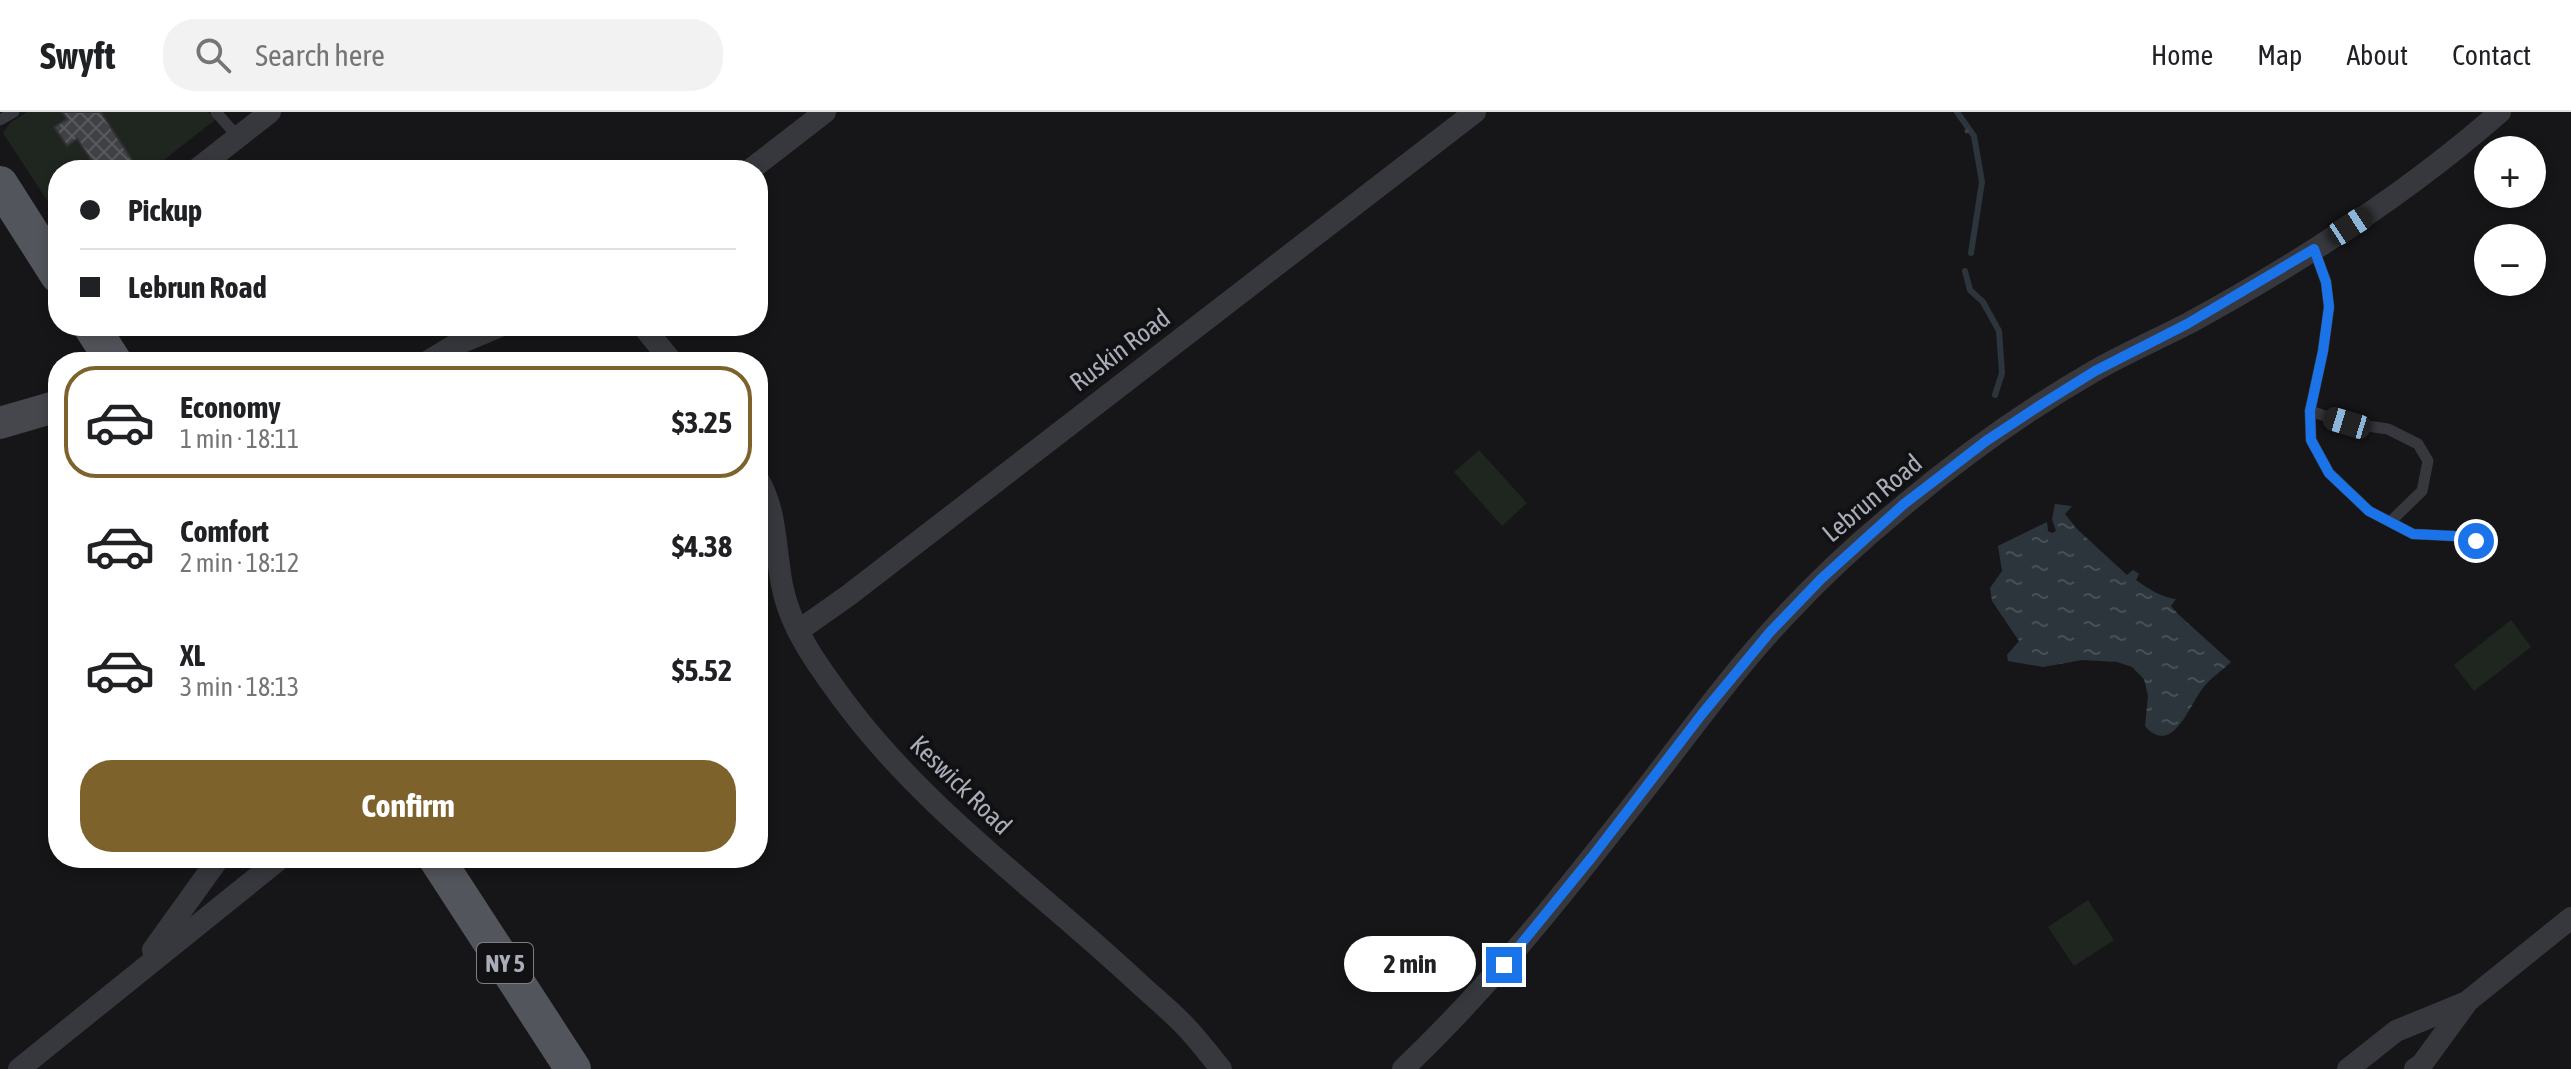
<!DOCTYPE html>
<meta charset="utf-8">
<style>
:root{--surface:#fff;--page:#f2f2f2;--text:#202124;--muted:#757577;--line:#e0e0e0;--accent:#7e622b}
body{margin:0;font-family:"Asap Condensed",sans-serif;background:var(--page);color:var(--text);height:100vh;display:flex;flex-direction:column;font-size:30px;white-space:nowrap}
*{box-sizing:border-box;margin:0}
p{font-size:26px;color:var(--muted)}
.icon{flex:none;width:44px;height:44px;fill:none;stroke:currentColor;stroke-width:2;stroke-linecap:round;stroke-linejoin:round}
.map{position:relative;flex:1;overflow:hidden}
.panel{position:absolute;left:48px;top:240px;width:720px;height:516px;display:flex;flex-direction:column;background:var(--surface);border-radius:32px;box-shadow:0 4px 12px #0003}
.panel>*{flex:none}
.top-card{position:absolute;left:48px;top:48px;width:720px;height:176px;border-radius:32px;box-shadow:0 4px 12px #0003;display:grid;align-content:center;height:176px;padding:0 32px;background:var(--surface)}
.controls{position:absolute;left:2474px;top:24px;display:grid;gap:16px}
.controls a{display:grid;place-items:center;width:72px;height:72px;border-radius:50%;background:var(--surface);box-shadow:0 4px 12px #0003;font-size:40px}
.end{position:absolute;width:36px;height:36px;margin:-18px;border:10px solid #1a73e8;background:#fff;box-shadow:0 0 0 4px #fff}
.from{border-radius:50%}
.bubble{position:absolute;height:56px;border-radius:28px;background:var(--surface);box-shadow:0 4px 12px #0003;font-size:26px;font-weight:700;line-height:56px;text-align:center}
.car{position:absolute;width:24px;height:48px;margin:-24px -12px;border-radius:10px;box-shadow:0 0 6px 2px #0007;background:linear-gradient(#222 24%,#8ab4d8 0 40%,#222 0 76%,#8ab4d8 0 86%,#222 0)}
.top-card b{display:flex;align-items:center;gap:28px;height:76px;font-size:30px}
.top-card b+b{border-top:2px solid var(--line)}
.top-card i{width:20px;height:20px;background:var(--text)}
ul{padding:14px 0 0;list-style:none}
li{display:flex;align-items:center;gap:24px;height:112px;margin:0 16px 12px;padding:0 16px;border:4px solid transparent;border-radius:32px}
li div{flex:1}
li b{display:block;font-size:30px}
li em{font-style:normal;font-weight:700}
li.current{border-color:var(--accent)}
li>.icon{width:72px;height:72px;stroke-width:1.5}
.action{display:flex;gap:16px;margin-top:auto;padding:16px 32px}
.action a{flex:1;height:92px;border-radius:32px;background:var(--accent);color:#fff;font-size:32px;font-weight:700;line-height:92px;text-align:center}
header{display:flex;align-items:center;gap:48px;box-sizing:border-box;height:112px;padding:0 40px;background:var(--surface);border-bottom:2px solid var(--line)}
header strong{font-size:38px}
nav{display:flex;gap:44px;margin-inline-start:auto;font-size:28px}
.search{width:560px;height:72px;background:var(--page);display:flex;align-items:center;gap:20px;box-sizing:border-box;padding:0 28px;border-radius:32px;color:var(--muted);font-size:30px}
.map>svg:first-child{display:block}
.grass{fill:#1e261f}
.water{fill:url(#water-ripples)}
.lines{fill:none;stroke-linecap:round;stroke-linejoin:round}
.stream{stroke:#2c353c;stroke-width:6}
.building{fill:url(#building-cross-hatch);stroke:#303034;stroke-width:2}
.path{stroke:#3d3f44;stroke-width:4;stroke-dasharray:4 6;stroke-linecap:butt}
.lane{stroke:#37383d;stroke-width:11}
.street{stroke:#37383d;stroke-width:22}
.secondary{stroke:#45474d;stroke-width:32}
.primary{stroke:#53555c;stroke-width:36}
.route{stroke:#1a73e8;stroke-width:10}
.labels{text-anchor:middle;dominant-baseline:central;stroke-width:8;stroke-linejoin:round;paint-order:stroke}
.shield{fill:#111113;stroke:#7b7e86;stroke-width:2}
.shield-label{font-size:24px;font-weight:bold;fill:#a8adb8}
.street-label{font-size:26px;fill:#a8adb8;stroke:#111113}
</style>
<header>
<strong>Swyft</strong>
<div class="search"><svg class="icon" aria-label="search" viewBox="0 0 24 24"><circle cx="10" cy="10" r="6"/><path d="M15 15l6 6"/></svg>Search here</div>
<nav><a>Home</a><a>Map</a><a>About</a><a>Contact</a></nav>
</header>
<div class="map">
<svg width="2571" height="957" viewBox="0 0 2571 957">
<defs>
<pattern id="water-ripples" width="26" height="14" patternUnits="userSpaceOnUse" patternTransform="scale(2)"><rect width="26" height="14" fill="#2c353c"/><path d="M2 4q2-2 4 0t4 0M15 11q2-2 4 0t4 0" fill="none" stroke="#485056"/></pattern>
<pattern id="building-cross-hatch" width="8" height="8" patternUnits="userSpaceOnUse" patternTransform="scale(2)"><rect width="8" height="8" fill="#404145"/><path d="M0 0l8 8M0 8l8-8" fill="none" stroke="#595a5e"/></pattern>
</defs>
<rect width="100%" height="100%" fill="#161618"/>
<g class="grass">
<polygon points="27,0 208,0 216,7 151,58 58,58 58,105 3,21 11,10"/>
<polygon points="1479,338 1527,391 1502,414 1454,360"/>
<polygon points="2511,508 2531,535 2474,579 2454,553"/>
<polygon points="2088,788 2114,828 2074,854 2048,815"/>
</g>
<path class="water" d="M2055 392 2072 394 2065 402 2077 417 2127 463 2133 458 2139 462 2136 468C2147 476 2163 486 2176 487L2171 494 2178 502 2231 550C2222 559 2210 566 2203 576 2190 591 2173 646 2145 614L2148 584 2144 567 2132 555 2117 550 2082 548 2043 555 2008 549 2007 543 2019 529 1992 489 1990 476 2002 459 1998 434 2047 410 2048 419 2052 421 2056 419 2052 407Z"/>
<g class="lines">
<g class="stream">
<polyline points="1957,0 1974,24 1982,70 1971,141"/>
<polyline points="1965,159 1970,178 1983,190 1999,219 2002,261 1995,283"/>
</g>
</g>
<polygon class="building" points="62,0 101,0 134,51 123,58 98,58 77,27 67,34 54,15 67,7"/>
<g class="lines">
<polyline class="path" points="1965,20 1974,16"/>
<g class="lane">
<polyline points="216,0 238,25"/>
<polyline points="0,8 14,0"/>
<polyline points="2314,137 2326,170 2329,195 2323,239 2310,299 2311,328 2329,361 2369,399 2413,422 2454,424 2476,429"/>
<polyline points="2310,299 2347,311 2388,317 2418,332 2428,349 2422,379 2390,410"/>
</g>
<g class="street">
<polyline points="196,58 270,0"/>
<polyline points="750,58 825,0"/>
<polyline points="643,214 672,250"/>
<polyline points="427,250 455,233 500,214"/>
<path d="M758 367C777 399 775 437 782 473 790 516 818 554 844 589 924 697 1035 775 1133 866 1150 882 1170 898 1186 915 1199 929 1210 943 1221 957"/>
<polyline points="798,519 849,483 1475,0"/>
<polyline points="153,838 219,746"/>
<polyline points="19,957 281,746"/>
<path d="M1403 957C1497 868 1575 767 1654 666 1696 611 1737 555 1784 505 1821 465 1861 428 1903 394 1963 343 2028 297 2096 258 2126 241 2158 227 2189 211 2299 151 2406 83 2500 0"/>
<polyline points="2348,957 2396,919 2467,890"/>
<polyline points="2415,957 2422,952 2468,889 2571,806"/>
</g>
<polyline class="secondary" points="0,311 58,294"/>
<g class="primary">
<polyline points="0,72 58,163"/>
<polyline points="91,214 114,250"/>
<polyline points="436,746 573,957"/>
</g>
</g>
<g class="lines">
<polyline class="route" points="1504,853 1592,745 1702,602 1770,520 1821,467 1874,419 1904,392 1986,329 2042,292 2095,259 2187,212 2314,137 2326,170 2329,195 2323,239 2310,299 2311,328 2329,361 2369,399 2413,422 2454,424 2476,429"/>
</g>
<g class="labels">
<rect class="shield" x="477" y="831" width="56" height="40" rx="6"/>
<g class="shield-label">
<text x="505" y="851">NY 5</text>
</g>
<g class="street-label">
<text transform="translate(1120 238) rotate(-37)">Ruskin Road</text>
<text transform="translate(1872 386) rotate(-40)">Lebrun Road</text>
<text transform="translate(961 673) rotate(44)">Keswick Road</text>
</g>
</g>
</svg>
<div class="controls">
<a>+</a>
<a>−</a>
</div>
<i class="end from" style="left:2476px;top:429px"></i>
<i class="end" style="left:1504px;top:853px"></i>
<div class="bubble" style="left:1344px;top:824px;width:132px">2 min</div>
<i class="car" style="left:2350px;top:114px;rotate:57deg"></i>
<i class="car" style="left:2347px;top:311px;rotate:287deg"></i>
<div class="top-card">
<b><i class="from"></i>Pickup</b>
<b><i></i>Lebrun Road</b>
</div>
<section class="panel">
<ul>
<li class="current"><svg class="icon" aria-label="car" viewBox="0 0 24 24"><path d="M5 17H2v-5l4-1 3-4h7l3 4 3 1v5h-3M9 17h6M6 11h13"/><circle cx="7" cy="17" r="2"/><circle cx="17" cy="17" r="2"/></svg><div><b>Economy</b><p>1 min · 18:11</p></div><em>$3.25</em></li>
<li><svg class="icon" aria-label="car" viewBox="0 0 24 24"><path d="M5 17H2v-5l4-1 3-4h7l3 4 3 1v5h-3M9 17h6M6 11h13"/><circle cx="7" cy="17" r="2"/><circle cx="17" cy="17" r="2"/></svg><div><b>Comfort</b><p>2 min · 18:12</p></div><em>$4.38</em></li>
<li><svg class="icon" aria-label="car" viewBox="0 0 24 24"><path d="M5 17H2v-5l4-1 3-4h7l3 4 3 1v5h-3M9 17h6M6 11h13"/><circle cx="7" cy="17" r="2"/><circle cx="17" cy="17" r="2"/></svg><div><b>XL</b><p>3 min · 18:13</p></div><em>$5.52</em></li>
</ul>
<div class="action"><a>Confirm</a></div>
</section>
</div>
